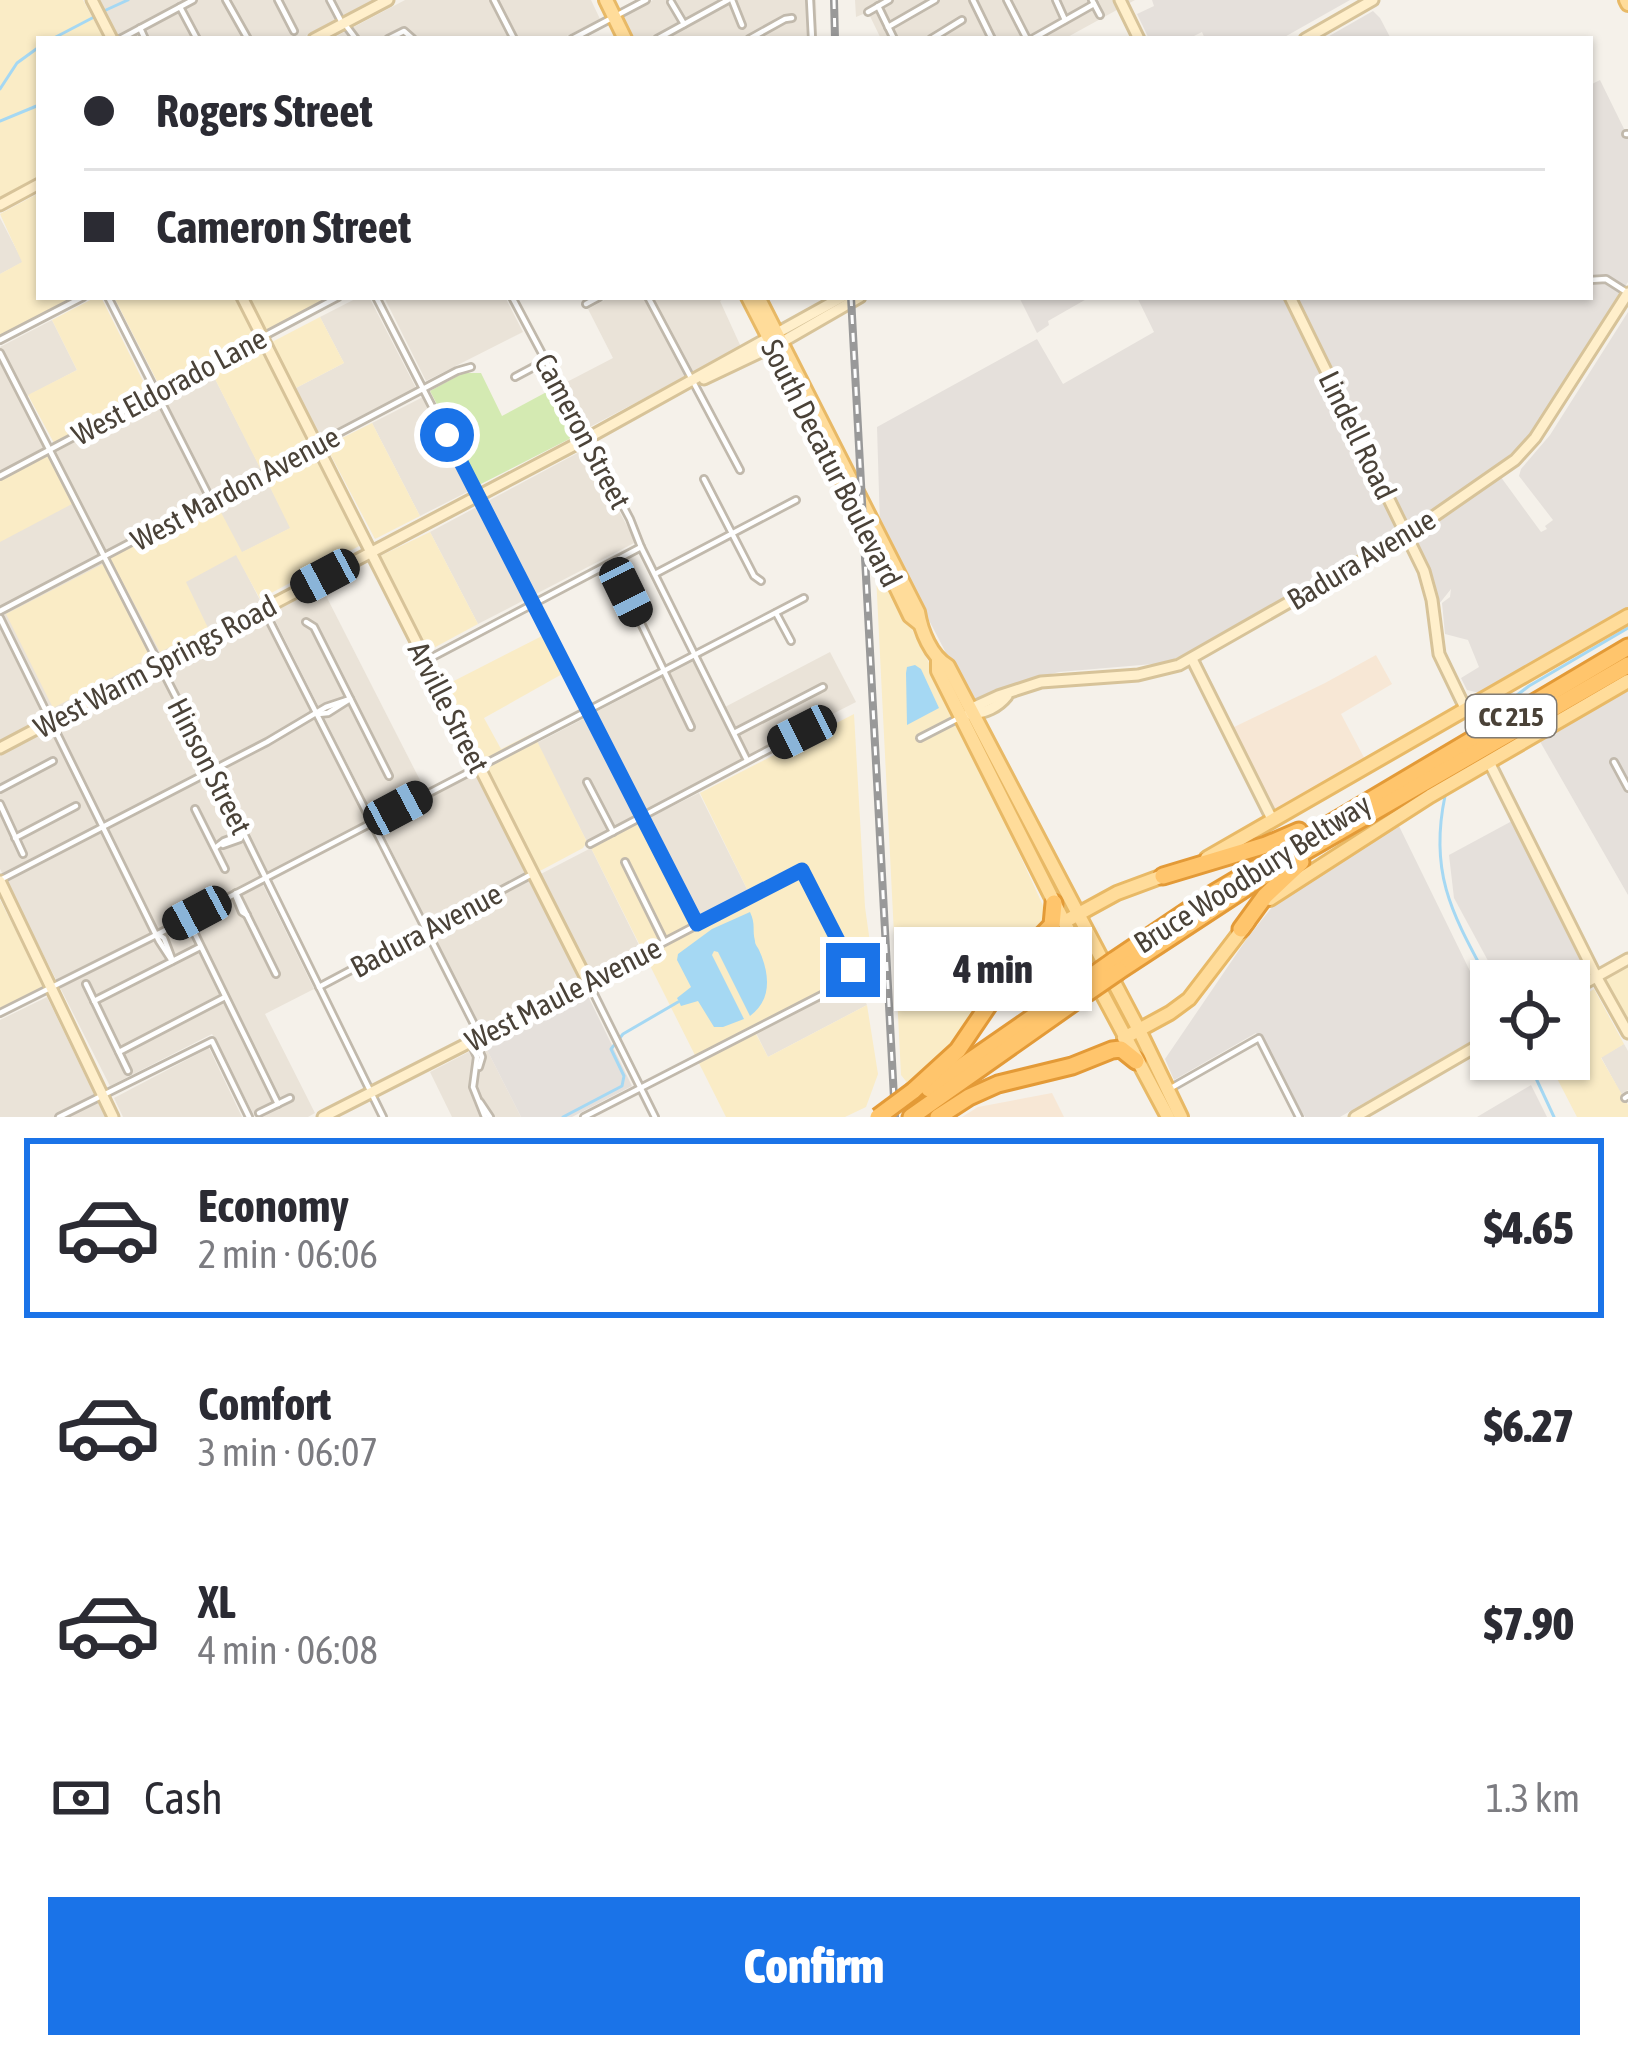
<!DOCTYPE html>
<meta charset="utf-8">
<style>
:root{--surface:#fff;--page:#f2f2f3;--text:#2b2b33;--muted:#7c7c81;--line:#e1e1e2;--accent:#1a73e8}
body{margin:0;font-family:"Asap Condensed",sans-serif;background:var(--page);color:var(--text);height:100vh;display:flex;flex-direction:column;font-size:45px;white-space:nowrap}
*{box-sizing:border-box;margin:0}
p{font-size:39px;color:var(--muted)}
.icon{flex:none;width:66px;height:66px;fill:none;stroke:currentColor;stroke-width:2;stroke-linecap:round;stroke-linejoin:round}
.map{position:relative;height:1117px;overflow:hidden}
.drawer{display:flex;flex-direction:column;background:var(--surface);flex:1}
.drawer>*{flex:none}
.hud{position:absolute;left:36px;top:36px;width:1557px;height:264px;border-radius:0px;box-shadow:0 3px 9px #0004;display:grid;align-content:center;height:264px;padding:0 48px;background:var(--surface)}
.buttons{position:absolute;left:1470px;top:960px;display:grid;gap:24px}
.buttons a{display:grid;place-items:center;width:120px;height:120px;border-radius:0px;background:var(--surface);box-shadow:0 3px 9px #0004;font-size:60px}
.end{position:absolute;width:54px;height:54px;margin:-27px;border:15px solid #1a73e8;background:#fff;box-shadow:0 0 0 6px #fff}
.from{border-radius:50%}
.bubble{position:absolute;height:84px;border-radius:0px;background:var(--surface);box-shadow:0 3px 9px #0004;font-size:39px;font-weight:800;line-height:84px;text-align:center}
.car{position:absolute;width:36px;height:72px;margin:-36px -18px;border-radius:15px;box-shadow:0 0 9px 3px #0007;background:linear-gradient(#222 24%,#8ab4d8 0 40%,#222 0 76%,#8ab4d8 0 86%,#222 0)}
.hud b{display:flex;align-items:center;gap:42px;height:114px;font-size:45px}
.hud b+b{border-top:3px solid var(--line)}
.hud i{width:30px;height:30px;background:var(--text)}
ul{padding:21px 0 0;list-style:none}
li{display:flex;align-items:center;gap:36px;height:180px;margin:0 24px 18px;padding:0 24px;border:6px solid transparent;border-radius:0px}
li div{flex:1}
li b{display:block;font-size:45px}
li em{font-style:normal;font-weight:800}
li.active{border-color:var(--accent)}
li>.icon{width:108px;height:108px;stroke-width:1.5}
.pay{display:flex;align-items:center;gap:30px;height:132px;padding:0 48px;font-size:45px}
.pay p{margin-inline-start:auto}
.button{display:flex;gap:24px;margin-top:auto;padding:24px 48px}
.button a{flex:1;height:138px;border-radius:0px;background:var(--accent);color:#fff;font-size:48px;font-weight:800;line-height:138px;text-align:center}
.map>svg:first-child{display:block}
.residential{fill:#eae3d8}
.commercial{fill:#f7e7d5}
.industrial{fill:#e5e0db}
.green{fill:#d4eab2}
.sand{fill:#faecc6}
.water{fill:#a5d8f3}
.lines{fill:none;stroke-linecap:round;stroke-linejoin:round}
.stream{stroke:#a5d8f3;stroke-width:3}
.street-casing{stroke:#c1b9ac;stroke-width:10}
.secondary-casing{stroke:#d7c399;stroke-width:15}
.primary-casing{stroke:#e8b966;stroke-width:18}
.highway-casing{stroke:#e39a37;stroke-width:21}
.street{stroke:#fff;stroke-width:4.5}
.secondary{stroke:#ffefcb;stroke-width:9}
.primary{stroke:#ffdc9a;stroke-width:12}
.highway{stroke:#ffc56c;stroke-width:15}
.rail-casing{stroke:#999;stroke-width:8}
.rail{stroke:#fff;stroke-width:3;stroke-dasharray:9;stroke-linecap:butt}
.highway-bridge-casing{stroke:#e39a37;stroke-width:21;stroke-linecap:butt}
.highway-bridge{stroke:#ffc56c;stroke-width:15}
.route{stroke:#1a73e8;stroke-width:15}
.labels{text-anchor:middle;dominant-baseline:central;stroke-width:10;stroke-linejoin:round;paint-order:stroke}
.shield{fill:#fff;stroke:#807b74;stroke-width:3}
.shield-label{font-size:27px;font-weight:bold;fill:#4a4238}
.street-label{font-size:30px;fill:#4a4238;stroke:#fff}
</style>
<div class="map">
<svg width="1628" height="1117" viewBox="0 0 1628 1117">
<rect width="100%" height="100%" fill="#f5f1ea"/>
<g class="residential">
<polygon points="99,0 375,0 300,39 119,39"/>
<polygon points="405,0 591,0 600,19 561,39 331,39"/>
<polygon points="653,0 816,0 817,39 631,39 620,18"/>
<polygon points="855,0 1135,0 1064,39 881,39 868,12 856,17"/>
<polygon points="0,218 23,262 0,274"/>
<polygon points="359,297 369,297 416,388 319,438 294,389 344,363 320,317"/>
<polygon points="384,297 505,297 523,332 426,381"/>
<polygon points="610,297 726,297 720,301 741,347 586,429 563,384 613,358 588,309"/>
<polygon points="52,320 77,370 20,400 47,453 211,371 291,528 237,555 372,821 210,905 213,909 263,885 314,989 265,1014 315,1113 308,1117 255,1117 212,1034 110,1086 0,869 0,347"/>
<polygon points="423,397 471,490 420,516 372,423"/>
<polygon points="585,449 636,542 478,624 430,532"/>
<polygon points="320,584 424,788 374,816 270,610"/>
<polygon points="830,652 856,702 752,755 748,753 725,707"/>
<polygon points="694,661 742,759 645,810 596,712"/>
<polygon points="585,718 637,815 587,842 537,743"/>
<polygon points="479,769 533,878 591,848 641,949 481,1031 378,823"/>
<polygon points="699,793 749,893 698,920 647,819"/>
<polygon points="849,984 857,984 867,1005 768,1057 756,1033"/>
<polygon points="47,997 105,1117 0,1117 0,1020"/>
<polygon points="484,1044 521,1117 452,1117 430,1072"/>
<polygon points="1624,1044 1628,1051 1628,1090 1621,1094 1601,1057"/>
<polygon points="209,1048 242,1117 123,1117 114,1098"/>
</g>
<g class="commercial">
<polygon points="1376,655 1392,684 1341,714 1369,767 1273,821 1230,729 1325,683"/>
<polygon points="1052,1093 1064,1117 962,1117 978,1107"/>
</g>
<g class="industrial">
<polygon points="1152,0 1350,0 1281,39 1205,39 1202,32 1188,39 1149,39 1137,14 1154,6"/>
<polygon points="1373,11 1380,18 1391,39 1324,39"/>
<polygon points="1600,80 1628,137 1628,282 1532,433 1495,469 1541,532 1547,529 1545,526 1553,520 1519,476 1521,469 1550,435 1628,312 1628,607 1480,693 1467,690 1461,678 1479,667 1468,640 1445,634 1442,603 1450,597 1451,589 1439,604 1430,570 1409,521 1390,538 1199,648 1165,663 1059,672 1022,681 976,703 971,701 880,526 877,427 1037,339 1063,384 1154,332 1137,297 1590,297 1590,85"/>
<polygon points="1019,297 1090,297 1048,321 1049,325 1037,333"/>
<polygon points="1628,691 1628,895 1538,738"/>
<polygon points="1512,821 1583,965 1554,981 1499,981 1454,898 1449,855"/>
<polygon points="1398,824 1491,1014 1491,1030 1340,1117 1305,1117 1256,1033 1174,1080 1165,1059 1248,937 1277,901"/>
<polygon points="586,992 632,1086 572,1117 521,1117 484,1044"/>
<polygon points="1531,1085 1547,1117 1477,1117"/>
</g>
<polygon class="green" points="463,373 481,373 502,416 554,388 579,434 479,485 430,391"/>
<g class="sand">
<polygon points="0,0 83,0 104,39 39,39 39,179 0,200"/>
<polygon points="39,193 39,297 74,297 0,336 0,274 22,262 0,214"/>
<polygon points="96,297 101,297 148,391 54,443 28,395 77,370 52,320"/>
<polygon points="114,297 234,297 254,334 159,385"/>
<polygon points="248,297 331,297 266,331"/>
<polygon points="320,317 344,363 294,389 272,342"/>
<polygon points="259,347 309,442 260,468 211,371"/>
<polygon points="372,423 420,516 375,539 326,446"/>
<polygon points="47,454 72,504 0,542 0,479"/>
<polygon points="313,454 361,545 260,599 236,555 186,582 208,628 160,652 110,558 216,503 242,552 290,528 266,479"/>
<polygon points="430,532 478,624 428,651 380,556"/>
<polygon points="875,555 961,727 1051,923 964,1037 913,1090 901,1075"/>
<polygon points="103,564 151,657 53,708 6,614"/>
<polygon points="544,635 564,673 484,718 501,749 533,733 587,842 583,848 538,872 444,686"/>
<polygon points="854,714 865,907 874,971 857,984 849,984 756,1034 768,1057 867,1005 878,1074 866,1107 845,1117 726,1117 591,848 647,819 699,919 749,893 700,793"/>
<polygon points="0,900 45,987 0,1008"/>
<polygon points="1628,965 1628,1024 1605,982 1606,978"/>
<polygon points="1594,989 1624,1044 1601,1058 1628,1105 1628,1117 1577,1117 1547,1059 1569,1059 1569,1005"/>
</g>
<g class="water">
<polygon points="915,665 921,669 939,708 907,725 906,673 907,667"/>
<path d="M750 912C756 925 752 929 755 941 755 945 758 947 759 950 770 974 772 1000 750 1016L718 952 714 951 712 955 744 1019 723 1027H714L698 1001 681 1006 677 998 691 987 677 960 678 954 712 929Z"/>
</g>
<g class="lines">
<g class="stream">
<polyline points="106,10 128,0"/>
<polyline points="52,39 96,16"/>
<polyline points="0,89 17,63 39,47"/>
<polyline points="0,121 39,105"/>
<polyline points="1497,710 1529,686 1628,628"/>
<path d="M1445 796C1428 877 1455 918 1491 986"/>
<polyline points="1527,1059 1554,1117"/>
<polyline points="563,1117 622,1086 624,1076 611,1049 623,1034 678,1002"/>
</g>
<defs>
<g id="street">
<polyline points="226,0 248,39"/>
<polyline points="278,0 294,31"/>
<polyline points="330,0 341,21"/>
<polyline points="494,0 514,39"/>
<polyline points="732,0 742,25"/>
<polyline points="810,0 812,39"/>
<polyline points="973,0 992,39"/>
<polyline points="1007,0 1027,39"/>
<polyline points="1056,0 1065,20"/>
<polyline points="1092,0 1100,15"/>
<polyline points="671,2 684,24"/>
<polyline points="878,6 894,39"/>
<polyline points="180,7 197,39"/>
<polyline points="868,12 889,0"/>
<polyline points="344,23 356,39"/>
<polyline points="888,27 935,0"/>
<polyline points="140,28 145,39"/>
<polyline points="120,39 193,0"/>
<polyline points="388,39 404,31 413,39"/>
<polyline points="572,39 646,0"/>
<polyline points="657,39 728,0"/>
<polyline points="749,39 785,19 792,18"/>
<polyline points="931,39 962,20"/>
<polyline points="1032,39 1094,4"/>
<polyline points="1626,134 1628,134"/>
<polyline points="1590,280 1606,279 1628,293"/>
<polyline points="108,297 211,500"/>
<polyline points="376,297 697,924"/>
<polyline points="512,297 630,519 641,547 747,760"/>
<polyline points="648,297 740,470"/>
<polyline points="586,304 599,297"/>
<polyline points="0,340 83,297"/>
<polyline points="0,353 198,740 383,1117"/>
<polyline points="515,377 545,361"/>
<polyline points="0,476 338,297"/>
<polyline points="704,479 754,576 761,581"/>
<polyline points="655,574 796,500"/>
<polyline points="626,592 691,727"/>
<polyline points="263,608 480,1036"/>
<polyline points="0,611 457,371 471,367"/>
<polyline points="776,613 791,641"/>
<polyline points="0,618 159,941 172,961"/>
<polyline points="306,622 314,627 389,776"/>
<polyline points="425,661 641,547"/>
<polyline points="318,714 328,713 350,699"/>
<polyline points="734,733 823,687"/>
<polyline points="920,738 957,719"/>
<polyline points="1614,762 1628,788"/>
<polyline points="587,782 613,832"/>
<polyline points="0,789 53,761"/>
<polyline points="0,804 23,854"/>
<polyline points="195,809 225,869"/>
<polyline points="15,838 76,806"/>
<polyline points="590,844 802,732"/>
<polyline points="223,845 240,839 243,834"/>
<polyline points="215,848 224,841 243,834"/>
<polyline points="625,862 664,941"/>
<polyline points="0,880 267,742 326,707 350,699"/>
<polyline points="236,893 276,974"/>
<polyline points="235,895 242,912 247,915"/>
<polyline points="192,928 278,1104"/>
<polyline points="158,934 164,938 172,959"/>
<polyline points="86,984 128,1071"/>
<polyline points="319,987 534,873"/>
<polyline points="94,1001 200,947"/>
<polyline points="0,1013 158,934 804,598"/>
<polyline points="474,1039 482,1057 479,1067"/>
<polyline points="470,1041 477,1057 473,1087 485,1117"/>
<polyline points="119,1052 225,997"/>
<polyline points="1171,1088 1259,1038 1299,1117"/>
<polyline points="1625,1098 1628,1096"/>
<polyline points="480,1102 490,1117"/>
<polyline points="259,1113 290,1098"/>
<polyline points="59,1117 212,1041 249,1117"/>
<polyline points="584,1117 847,982 853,977 853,970 802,870 588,982 655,1117"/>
</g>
<g id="secondary">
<polyline points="92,0 112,39"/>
<polyline points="1120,0 1139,39"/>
<polyline points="314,39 388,0"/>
<polyline points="1305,39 1373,0"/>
<polyline points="0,205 39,184"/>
<polyline points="242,297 588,982 323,1117"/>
<polyline points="1290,297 1424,571 1432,600 1439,654 1466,710"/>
<polyline points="704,379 782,342 860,297"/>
<polyline points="1192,659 1273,821"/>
<path d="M971 712C984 715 999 706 1007 696"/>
<polyline points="968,714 974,707 998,696 1041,682 1138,675 1179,665 1407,535 1515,460 1535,438 1628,293"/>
<polyline points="0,748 586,439 842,297"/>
<polyline points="1489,762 1596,976 1628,1033"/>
<polyline points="0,881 113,1117"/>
<polyline points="1569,992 1628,959"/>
<polyline points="1355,1117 1491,1038"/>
</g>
<g id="primary">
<polyline points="606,0 625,39"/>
<polyline points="1626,0 1628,4"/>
<polyline points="748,297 876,546"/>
<path d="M758 297 918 612C921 631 931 656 948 666L1139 1030 1181 1117"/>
<polyline points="885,564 910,616 920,624"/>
<polyline points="938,660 938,671 1064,922 1168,1117"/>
<polyline points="1207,858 1628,616"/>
<polyline points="1270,899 1430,796 1628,681"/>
<polyline points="1064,922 1117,893 1171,873"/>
<polyline points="1124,1038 1170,1013 1189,999 1248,922"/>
</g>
<g id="highway">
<polyline points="1163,876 1266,845 1299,831"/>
<polyline points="1241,929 1265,896 1301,862"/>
<polyline points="1113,961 1214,893 1628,647"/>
<polyline points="1119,971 1273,870 1628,665"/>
<polyline points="929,1089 1079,985"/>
<polyline points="913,1091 958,1050 1021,957 1052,925 1054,903"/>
<polyline points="911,1117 1087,993"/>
<polyline points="938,1117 969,1097 998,1084 1072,1066 1112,1050 1121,1049 1136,1061"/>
</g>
</defs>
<use href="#street" class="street-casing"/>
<use href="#secondary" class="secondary-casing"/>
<use href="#primary" class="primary-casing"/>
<use href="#highway" class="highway-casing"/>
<use href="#street" class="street"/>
<use href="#secondary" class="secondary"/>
<use href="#primary" class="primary"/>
<use href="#highway" class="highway"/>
<defs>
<g id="rail">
<polyline points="834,0 835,39"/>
<polyline points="851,297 895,1117"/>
</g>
</defs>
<use href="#rail" class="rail-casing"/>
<use href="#rail" class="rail"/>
<defs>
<g id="highway-bridge">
<polyline points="1079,985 1113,961"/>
<polyline points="1087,993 1119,971"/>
<polyline points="878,1117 913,1091"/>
</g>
</defs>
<use href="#highway-bridge" class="highway-bridge-casing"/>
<use href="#highway-bridge" class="highway-bridge"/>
</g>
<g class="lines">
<polyline class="route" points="447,435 697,924 802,870 853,970"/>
</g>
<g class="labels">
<rect class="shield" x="1466" y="695" width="90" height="42" rx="9"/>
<g class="shield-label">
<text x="1511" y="716">CC 215</text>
</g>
<g class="street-label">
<text transform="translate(169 386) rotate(-28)">West Eldorado Lane</text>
<text transform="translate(583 431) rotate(62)">Cameron Street</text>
<text transform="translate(1358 435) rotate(64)">Lindell Road</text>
<text transform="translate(832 463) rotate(63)">South Decatur Boulevard</text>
<text transform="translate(235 488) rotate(-28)">West Mardon Avenue</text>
<text transform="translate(1361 559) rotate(-31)">Badura Avenue</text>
<text transform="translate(155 666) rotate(-28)">West Warm Springs Road</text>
<text transform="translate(449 707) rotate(63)">Arville Street</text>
<text transform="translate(210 766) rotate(63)">Hinson Street</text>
<text transform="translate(1252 873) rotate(-32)">Bruce Woodbury Beltway</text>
<text transform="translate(426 930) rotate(-28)">Badura Avenue</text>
<text transform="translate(563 994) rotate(-27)">West Maule Avenue</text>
</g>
</g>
</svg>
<div class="buttons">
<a><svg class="icon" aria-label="locate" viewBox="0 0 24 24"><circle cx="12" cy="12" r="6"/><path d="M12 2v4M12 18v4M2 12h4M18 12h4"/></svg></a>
</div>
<i class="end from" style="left:447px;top:435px"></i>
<i class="end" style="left:853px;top:970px"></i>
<div class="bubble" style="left:894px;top:927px;width:198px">4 min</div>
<i class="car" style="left:325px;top:576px;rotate:242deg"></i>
<i class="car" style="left:626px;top:592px;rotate:154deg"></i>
<i class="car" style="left:802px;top:732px;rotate:243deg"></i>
<i class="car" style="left:398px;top:808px;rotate:62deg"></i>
<i class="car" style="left:197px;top:913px;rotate:242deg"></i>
<div class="hud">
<b><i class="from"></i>Rogers Street</b>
<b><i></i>Cameron Street</b>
</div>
</div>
<section class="drawer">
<ul>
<li class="active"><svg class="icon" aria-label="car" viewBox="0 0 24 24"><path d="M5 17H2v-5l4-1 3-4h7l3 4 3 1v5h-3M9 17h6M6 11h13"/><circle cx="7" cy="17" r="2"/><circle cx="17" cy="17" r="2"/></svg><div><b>Economy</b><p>2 min · 06:06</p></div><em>$4.65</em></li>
<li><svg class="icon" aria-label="car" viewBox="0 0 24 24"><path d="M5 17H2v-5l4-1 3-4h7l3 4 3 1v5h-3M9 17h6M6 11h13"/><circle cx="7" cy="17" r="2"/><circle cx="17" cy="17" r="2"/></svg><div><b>Comfort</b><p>3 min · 06:07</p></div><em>$6.27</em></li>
<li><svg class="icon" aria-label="car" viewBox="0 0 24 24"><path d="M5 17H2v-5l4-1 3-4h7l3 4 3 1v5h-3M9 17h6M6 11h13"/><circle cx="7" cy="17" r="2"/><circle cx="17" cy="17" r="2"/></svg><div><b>XL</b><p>4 min · 06:08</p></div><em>$7.90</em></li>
</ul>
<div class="pay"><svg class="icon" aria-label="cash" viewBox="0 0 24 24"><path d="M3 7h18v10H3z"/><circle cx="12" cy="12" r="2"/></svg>Cash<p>1.3 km</p></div>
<div class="button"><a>Confirm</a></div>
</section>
